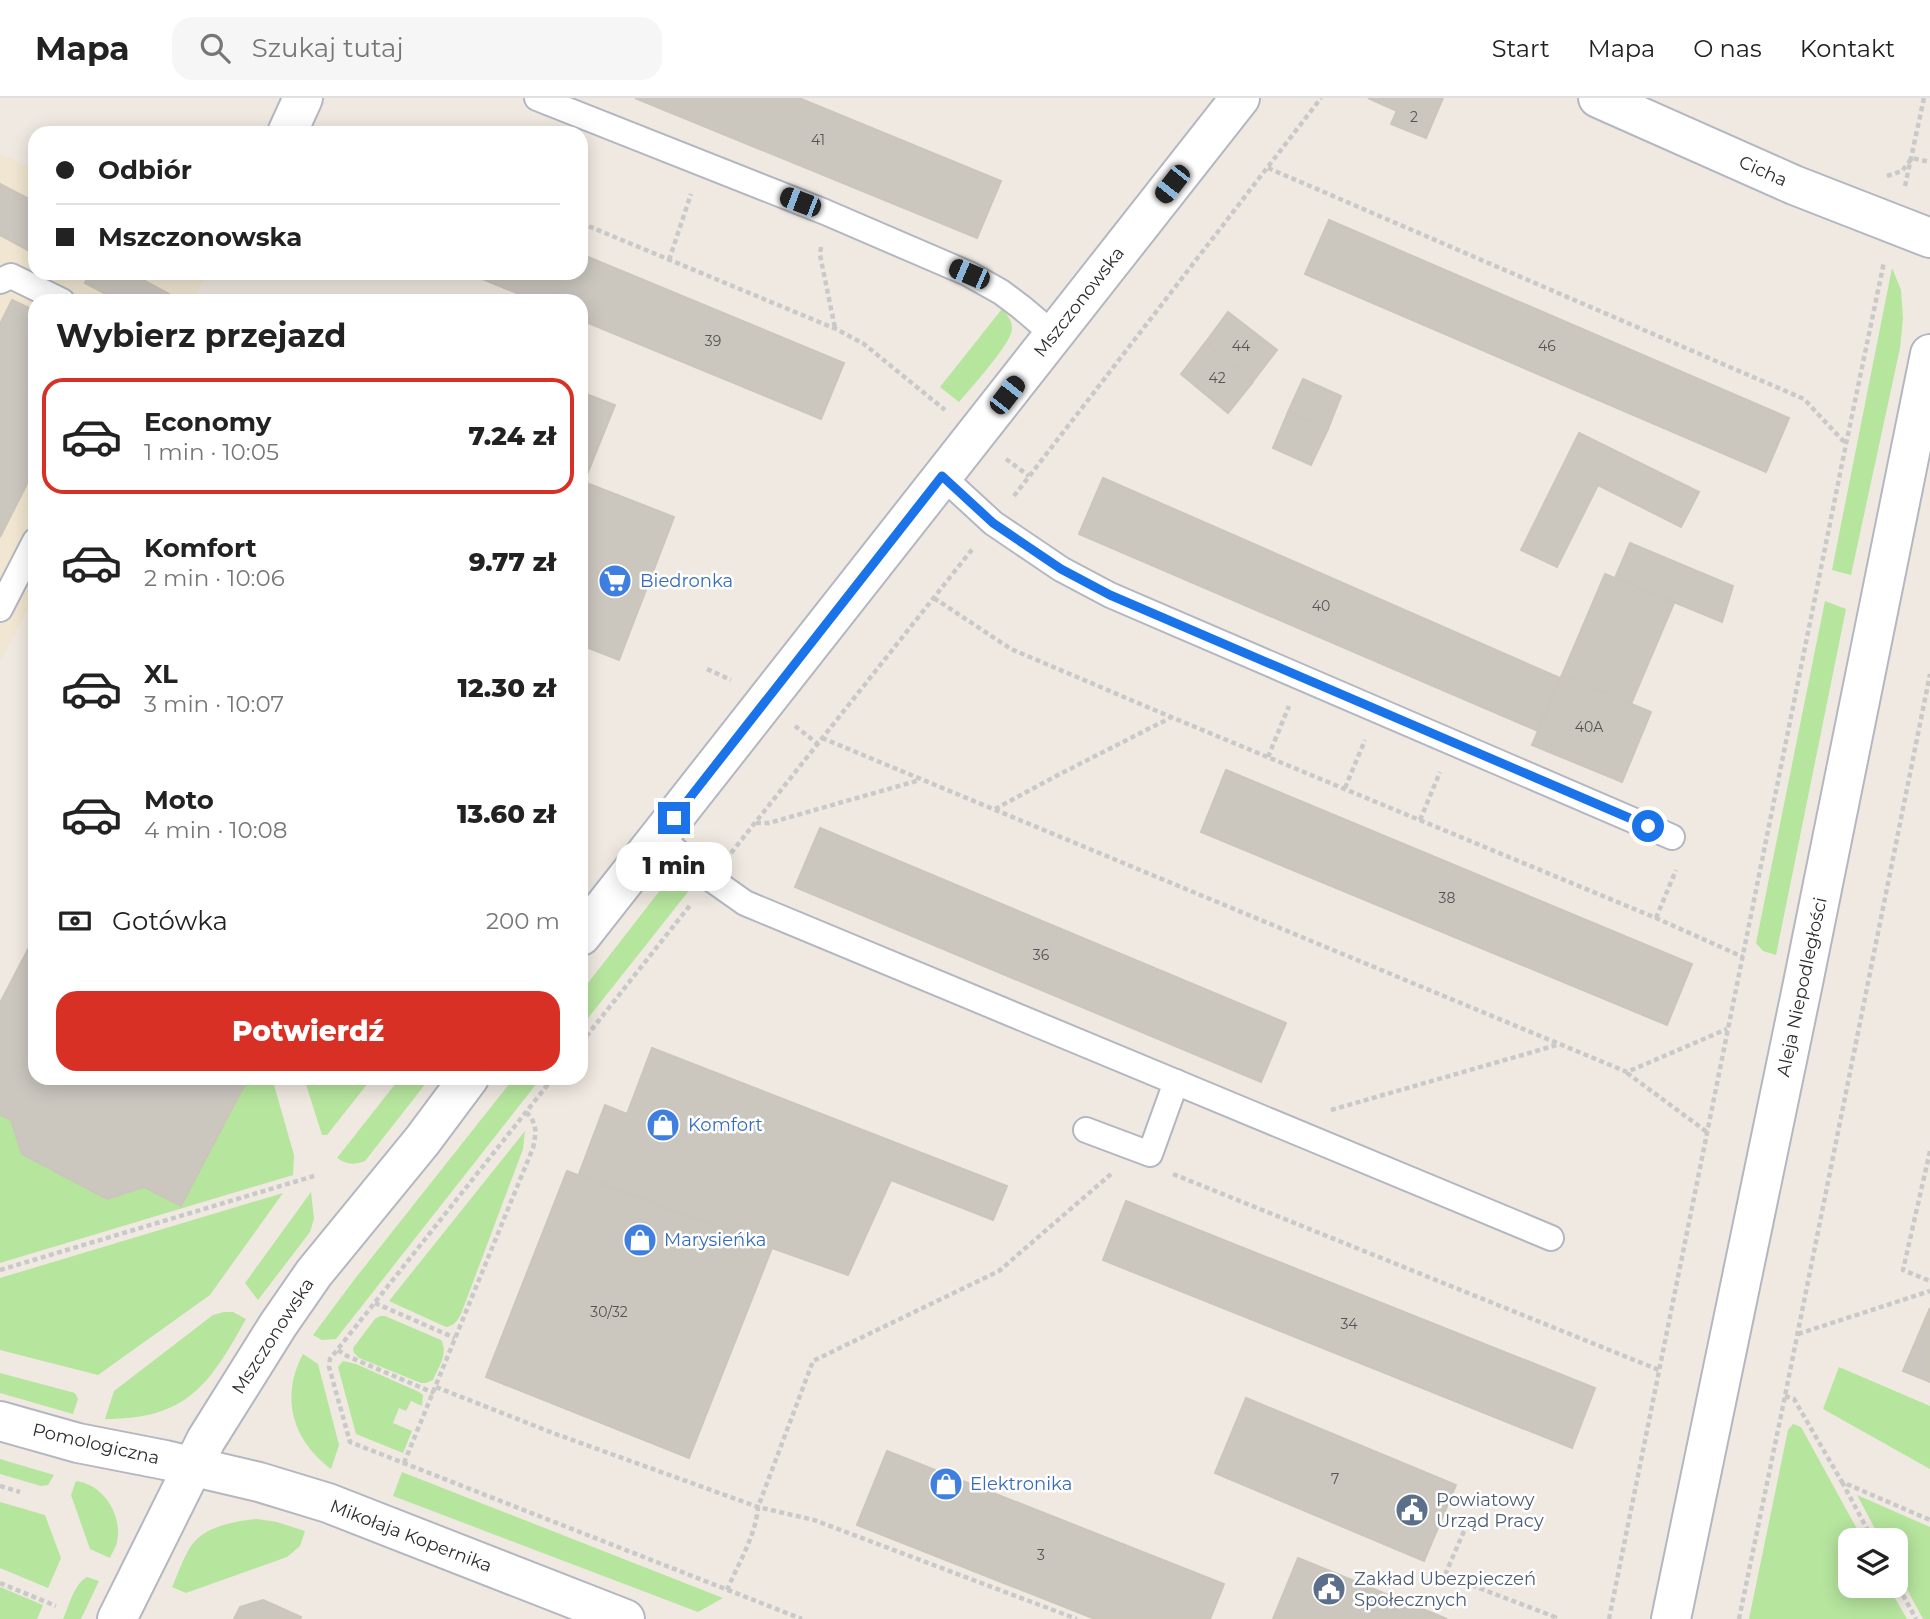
<!DOCTYPE html>
<html lang="pl">
<meta charset="utf-8">
<style>
:root{--surface:#fff;--page:#f6f6f6;--text:#222;--muted:#767676;--line:#e0e0e0;--accent:#d93025}
body{margin:0;font-family:Montserrat,sans-serif;background:var(--page);color:var(--text);height:100vh;display:flex;flex-direction:column;font-size:26px;white-space:nowrap}
*{box-sizing:border-box;margin:0}
p{font-size:23px;color:var(--muted)}
.icon{flex:none;width:38px;height:38px;fill:none;stroke:currentColor;stroke-width:2;stroke-linecap:round;stroke-linejoin:round}
.map{position:relative;flex:1;overflow:hidden}
.sheet{position:absolute;left:28px;top:196px;width:560px;height:791px;display:flex;flex-direction:column;background:var(--surface);border-radius:21px;box-shadow:0 4px 18px #0003}
.sheet>*{flex:none}
.top-card{position:absolute;left:28px;top:28px;width:560px;height:154px;border-radius:21px;box-shadow:0 4px 18px #0003;display:grid;align-content:center;height:154px;padding:0 28px;background:var(--surface)}
.buttons{position:absolute;left:1838px;top:1430px;display:grid;gap:14px}
.buttons a{display:grid;place-items:center;width:70px;height:70px;border-radius:14px;background:var(--surface);box-shadow:0 4px 18px #0003;font-size:35px}
.end{position:absolute;width:32px;height:32px;margin:-16px;border:9px solid #1a73e8;background:#fff;box-shadow:0 0 0 4px #fff}
.from{border-radius:50%}
.bubble{position:absolute;height:49px;border-radius:21px;background:var(--surface);box-shadow:0 4px 18px #0003;font-size:23px;font-weight:800;line-height:49px;text-align:center}
.car{position:absolute;width:21px;height:42px;margin:-21px -10px;border-radius:9px;box-shadow:0 0 5px 2px #0007;background:linear-gradient(#222 24%,#8ab4d8 0 40%,#222 0 76%,#8ab4d8 0 86%,#222 0)}
.top-card b{display:flex;align-items:center;gap:24px;height:66px;font-size:26px}
.top-card b+b{border-top:2px solid var(--line)}
.top-card i{width:18px;height:18px;background:var(--text)}
ul{padding:0;list-style:none}
li{display:flex;align-items:center;gap:21px;height:116px;margin:0 14px 10px;padding:0 14px;border:4px solid transparent;border-radius:21px}
li div{flex:1}
li b{display:block;font-size:26px}
li em{font-style:normal;font-weight:800}
li.active{border-color:var(--accent)}
li>.icon{width:63px;height:63px;stroke-width:1.5}
h2{padding:0 28px;font-size:32px;line-height:84px}
.pay{display:flex;align-items:center;gap:18px;height:77px;padding:0 28px;font-size:26px}
.pay p{margin-inline-start:auto}
.action{display:flex;gap:14px;margin-top:auto;padding:14px 28px}
.action a{flex:1;height:80px;border-radius:21px;background:var(--accent);color:#fff;font-size:28px;font-weight:800;line-height:80px;text-align:center}
header{display:flex;align-items:center;gap:42px;box-sizing:border-box;height:98px;padding:0 35px;background:var(--surface);border-bottom:2px solid var(--line)}
header strong{font-size:33px}
nav{display:flex;gap:38px;margin-inline-start:auto;font-size:24px}
.search{width:490px;height:63px;background:var(--page);display:flex;align-items:center;gap:18px;box-sizing:border-box;padding:0 24px;border-radius:21px;color:var(--muted);font-size:26px}
.map>svg:first-child{display:block}
.education{fill:#f0e6d1}
.grass{fill:#b6e59e}
.building{fill:#cbc7bf;stroke:#cbc5ba;stroke-width:2}
.lines{fill:none;stroke-linecap:round;stroke-linejoin:round}
.service-casing{stroke:#b4b7c1;stroke-width:28}
.minor-casing{stroke:#b4b7c1;stroke-width:42}
.tertiary-casing{stroke:#b4b7c1;stroke-width:42}
.secondary-casing{stroke:#b4b7c1;stroke-width:42}
.path{stroke:#c9c9c9;stroke-width:4.5;stroke-dasharray:5 3.5;stroke-linecap:butt}
.service{stroke:#fff;stroke-width:24}
.minor{stroke:#fff;stroke-width:38}
.tertiary{stroke:#fff;stroke-width:38}
.secondary{stroke:#fff;stroke-width:38}
.route{stroke:#1a73e8;stroke-width:9}
.labels{text-anchor:middle;dominant-baseline:central;stroke-width:5;stroke-linejoin:round;paint-order:stroke}
.number-label{font-size:14px;fill:#555452}
.street-label{font-size:18px;fill:#2e2e2e;stroke:#fff}
.shop-label{font-size:18px;fill:#366cbe;stroke:#fff;text-anchor:start}
.service-label{font-size:18px;fill:#4e5e75;stroke:#fff;text-anchor:start}
</style>
<header>
<strong>Mapa</strong>
<div class="search"><svg class="icon" aria-label="search" viewBox="0 0 24 24"><circle cx="10" cy="10" r="6"/><path d="M15 15l6 6"/></svg>Szukaj tutaj</div>
<nav><a>Start</a><a>Mapa</a><a>O nas</a><a>Kontakt</a></nav>
</header>
<div class="map">
<svg width="1930" height="1521" viewBox="0 0 1930 1521">
<rect width="100%" height="100%" fill="#efe9e1"/>
<polygon class="education" points="0,55 35,73 35,175 207,175 192,203 35,203 35,497 0,564"/>
<g class="grass">
<polygon points="1892,170 1901,192 1903,220 1900,250 1851,477 1832,472"/>
<path d="M1002 211C1008 218 1012 222 1012 231 1011 246 970 291 959 304L940 289Z"/>
<polygon points="1825,503 1846,511 1776,857 1763,853 1756,845"/>
<polygon points="673,782 681,783 691,790 581,929 581,894 665,786"/>
<polygon points="248,980 272,980 294,1057 293,1077 0,1165 0,1017 11,1022 22,1056 107,1101 144,1089 181,1108"/>
<polygon points="304,980 372,980 327,1037 322,1037"/>
<path d="M400 980H430L365 1063C354 1067 347 1067 337 1060Z"/>
<polygon points="514,980 541,980 336,1241 322,1242 313,1237 354,1182"/>
<path d="M525 1033 523 1051 461 1216C457 1223 454 1228 446 1229L389 1203Z"/>
<polygon points="311,1094 314,1121 310,1134 258,1202 245,1185"/>
<polygon points="283,1095 210,1197 98,1277 0,1252 0,1180"/>
<path d="M224 1214H233L246 1221C209 1287 187 1321 105 1321L114 1293 213 1217Z"/>
<path d="M380 1218H385L441 1242C449 1255 438 1270 433 1282L426 1285H421L359 1260 354 1255 353 1250 375 1221Z"/>
<path d="M303 1256 318 1266 339 1347 331 1371C292 1342 280 1299 303 1256Z"/>
<polygon points="343,1263 356,1266 419,1294 423,1297 422,1308 411,1303 406,1313 399,1310 393,1325 412,1333 403,1355 356,1336 338,1269"/>
<polygon points="1839,1269 1930,1308 1930,1371 1823,1311"/>
<polygon points="0,1275 75,1295 78,1301 73,1316 0,1295"/>
<polygon points="1793,1326 1801,1329 1863,1442 1850,1442 1850,1488 1888,1488 1907,1521 1749,1521 1788,1332"/>
<polygon points="0,1361 54,1377 48,1387 41,1388 0,1376"/>
<polygon points="402,1374 723,1500 698,1514 393,1398"/>
<path d="M76 1383C103 1386 123 1417 117 1444 116 1449 112 1455 110 1460L90 1451 71 1397Z"/>
<polygon points="1857,1397 1930,1429 1930,1521 1923,1521 1895,1469 1895,1442 1881,1442"/>
<polygon points="0,1404 45,1417 61,1460 48,1490 0,1470"/>
<path d="M257 1421 277 1424 305 1433 300 1448 287 1459 186 1495 172 1489C178 1476 183 1460 191 1448 204 1428 237 1423 257 1421Z"/>
<path d="M87 1479 99 1483 81 1521H63C69 1508 74 1486 87 1479Z"/>
<polygon points="0,1489 43,1507 37,1521 0,1521"/>
</g>
<g class="building">
<polygon points="635,0 799,0 1001,83 977,140"/>
<polygon points="1368,0 1443,0 1426,40 1391,26 1397,13"/>
<polygon points="0,86 35,104 35,156 0,137"/>
<polygon points="1329,122 1789,320 1766,374 1305,176"/>
<polygon points="581,156 844,265 821,321 581,222 581,203 536,203 468,175 581,175"/>
<polygon points="90,175 130,175 169,196 166,203 119,203 85,185"/>
<polygon points="12,202 35,213 35,370 0,439 0,226"/>
<polygon points="1228,214 1277,252 1253,283 1205,245"/>
<polygon points="1205,245 1253,284 1228,315 1181,276"/>
<polygon points="1303,281 1341,298 1328,331 1288,314"/>
<polygon points="581,294 615,307 584,384 674,419 619,562 581,547"/>
<polygon points="1288,314 1328,331 1311,367 1273,350"/>
<polygon points="1579,335 1699,394 1681,429 1598,387 1557,469 1521,452"/>
<polygon points="1103,380 1560,580 1538,633 1079,436"/>
<polygon points="1630,445 1733,488 1722,524 1615,480"/>
<polygon points="1605,476 1674,505 1631,606 1562,577"/>
<polygon points="1562,577 1651,614 1622,684 1532,647"/>
<polygon points="1226,672 1692,866 1667,927 1201,734"/>
<polygon points="820,730 1286,925 1261,984 795,789"/>
<polygon points="35,838 35,980 248,980 181,1108 144,1089 107,1101 22,1056 11,1022 0,1017 0,905"/>
<polygon points="652,950 1007,1088 993,1122 891,1082 848,1177 772,1150 579,1076 605,1007 627,1016"/>
<polygon points="567,1073 772,1150 689,1360 486,1279"/>
<polygon points="1126,1103 1595,1290 1572,1350 1103,1162"/>
<polygon points="1930,1210 1930,1284 1903,1273"/>
<polygon points="1246,1300 1456,1387 1424,1463 1215,1375"/>
<polygon points="887,1353 1224,1486 1210,1521 1095,1521 857,1427"/>
<polygon points="1298,1460 1447,1521 1273,1521"/>
<polygon points="263,1502 301,1519 300,1521 234,1521 240,1509"/>
</g>
<g class="lines">
<defs>
<g id="service">
<polyline points="537,0 825,114 969,176 1001,194 1021,209 1054,237"/>
<polyline points="0,183 11,178 62,203"/>
<polyline points="942,378 993,425 1061,471 1110,497 1672,739"/>
<polyline points="0,511 35,443"/>
<polyline points="659,739 711,781 745,805 1551,1140"/>
<polyline points="1086,1032 1150,1056 1176,984"/>
</g>
<g id="minor">
<polyline points="1598,0 1794,87 1930,140"/>
<polyline points="287,35 303,0"/>
</g>
<g id="tertiary">
<polyline points="581,838 1240,0"/>
<polyline points="0,1323 78,1345 165,1362 259,1384 328,1405 625,1521"/>
<polyline points="117,1521 206,1342 278,1227 314,1175 422,1043 469,980"/>
</g>
<polyline id="secondary" points="1671,1521 1803,885 1930,256"/>
</defs>
<use href="#service" class="service-casing"/>
<use href="#minor" class="minor-casing"/>
<use href="#tertiary" class="tertiary-casing"/>
<use href="#secondary" class="secondary-casing"/>
<g class="path">
<polyline points="1268,70 1804,301 1846,346"/>
<polyline points="1887,78 1902,73 1912,60 1930,64"/>
<polyline points="1905,88 1924,0"/>
<polyline points="581,125 836,231 864,246 945,312"/>
<polyline points="821,149 820,157 835,230"/>
<polyline points="669,162 691,96"/>
<polyline points="1006,361 1029,378"/>
<polyline points="1014,398 1321,0"/>
<polyline points="934,500 1011,551 1171,619 1656,820 1743,859"/>
<polyline points="707,571 731,582"/>
<polyline points="795,628 818,646"/>
<polyline points="822,640 1627,974 1727,931"/>
<polyline points="1268,659 1289,608"/>
<polyline points="1345,690 1365,642"/>
<polyline points="995,711 1058,677 1170,620"/>
<polyline points="1420,722 1440,674"/>
<polyline points="756,725 769,725 920,682"/>
<polyline points="731,755 974,449"/>
<polyline points="1656,820 1676,772"/>
<polyline points="581,945 691,806"/>
<polyline points="1627,975 1707,1034"/>
<polyline points="553,980 330,1261 329,1269 350,1344 802,1521"/>
<polyline points="1331,1012 1557,947"/>
<polyline points="1930,1053 1903,1172 1930,1183"/>
<polyline points="1173,1076 1659,1272"/>
<polyline points="0,1172 314,1078"/>
<polyline points="375,1205 455,1240"/>
<polyline points="1798,1236 1930,1193"/>
<polyline points="338,1252 347,1258 434,1295"/>
<polyline points="436,1289 553,1335 758,1409 814,1422 1077,1521"/>
<polyline points="1785,1298 1794,1301 1842,1384 1930,1422"/>
<path d="M404 1365 533 1050C536 1035 538 1026 526 1014"/>
<polyline points="1842,1384 1873,1442"/>
<polyline points="0,1388 20,1394"/>
<polyline points="1464,1433 1445,1477 1555,1519 1554,1521"/>
<polyline points="1895,1482 1916,1521"/>
<polyline points="0,1485 56,1508"/>
<path d="M727 1492C738 1466 756 1437 758 1409L813 1263 999 1173 1111 1076"/>
<polyline points="1609,1521 1846,346 1884,164"/>
<polyline points="1739,1521 1785,1298 1930,576"/>
</g>
<use href="#service" class="service"/>
<use href="#minor" class="minor"/>
<use href="#tertiary" class="tertiary"/>
<use href="#secondary" class="secondary"/>
</g>
<g class="lines">
<polyline class="route" points="674,720 942,378 993,425 1061,471 1110,497 1648,728"/>
</g>
<defs>
<symbol id="supermarket-disc" viewBox="-11 -11 22 22"><circle r="9.5" fill="#3f7fe0" stroke="#fff"/><path d="M-6-5.5h2.5l.6 2H6L4.5 2H-2.5L-4.4-4H-6ZM-1.5 3.2a1.3 1.3 0 1 0 .1 0ZM3 3.2a1.3 1.3 0 1 0 .1 0Z" fill="#fff"/></symbol>
<symbol id="shop-disc" viewBox="-11 -11 22 22"><circle r="9.5" fill="#3f7fe0" stroke="#fff"/><path d="M-5-2.5h2.3a2.7 3.5 0 0 1 5.4 0H5L5.5 6h-11ZM-1.5-2.5h3a1.5 2.3 0 0 0-3 0Z" fill="#fff"/></symbol>
<symbol id="civic-disc" viewBox="-11 -11 22 22"><circle r="9.5" fill="#5c6f8a" stroke="#fff"/><path d="M-.6-6.5H3V-4.5H.6V-3L4-1V1h2V6H-6V1h2V-1L-.6-3ZM-1.2 2.5V6h2.4V2.5Z" fill="#fff"/></symbol>
</defs>
<g fill-rule="evenodd">
<use href="#supermarket-disc" x="596" y="464" width="38" height="38"/>
<use href="#shop-disc" x="644" y="1008" width="38" height="38"/>
<use href="#shop-disc" x="621" y="1123" width="38" height="38"/>
<use href="#shop-disc" x="927" y="1367" width="38" height="38"/>
<use href="#civic-disc" x="1393" y="1393" width="38" height="38"/>
<use href="#civic-disc" x="1310" y="1472" width="38" height="38"/>
</g>
<g class="labels">
<g class="number-label">
<text x="1414" y="19">2</text>
<text x="818" y="42">41</text>
<text x="713" y="243">39</text>
<text x="1241" y="248">44</text>
<text x="1547" y="248">46</text>
<text x="1217" y="280">42</text>
<text x="1321" y="508">40</text>
<text x="1589" y="629">40A</text>
<text x="1447" y="800">38</text>
<text x="1041" y="857">36</text>
<text x="609" y="1214">30/32</text>
<text x="1349" y="1226">34</text>
<text x="1335" y="1381">7</text>
<text x="1041" y="1457">3</text>
</g>
<g class="street-label">
<text transform="translate(1763 73) rotate(24)">Cicha</text>
<text transform="translate(1079 204) rotate(-52)">Mszczonowska</text>
<text transform="translate(1802 889) rotate(-78)">Aleja Niepodległości</text>
<text transform="translate(273 1238) rotate(-57)">Mszczonowska</text>
<text transform="translate(96 1346) rotate(13)">Pomologiczna</text>
<text transform="translate(411 1438) rotate(21)">Mikołaja Kopernika</text>
</g>
<g class="shop-label">
<text x="640" y="483">Biedronka</text>
<text x="688" y="1027">Komfort</text>
<text x="664" y="1142">Marysieńka</text>
<text x="970" y="1386">Elektronika</text>
</g>
<g class="service-label">
<text x="1436" y="1402">Powiatowy<tspan x="1436" dy="21">Urząd Pracy</tspan></text>
<text x="1354" y="1481">Zakład Ubezpieczeń<tspan x="1354" dy="21">Społecznych</tspan></text>
</g>
</g>
</svg>
<div class="buttons">
<a><svg class="icon" aria-label="layers" viewBox="0 0 24 24"><path d="M12 4l9 5-9 5-9-5zM3 14l9 5 9-5"/></svg></a>
</div>
<i class="end from" style="left:1648px;top:728px"></i>
<i class="end" style="left:674px;top:720px"></i>
<div class="bubble" style="left:616px;top:744px;width:116px">1 min</div>
<i class="car" style="left:1172px;top:86px;rotate:218deg"></i>
<i class="car" style="left:800px;top:104px;rotate:291deg"></i>
<i class="car" style="left:969px;top:176px;rotate:293deg"></i>
<i class="car" style="left:1007px;top:297px;rotate:38deg"></i>
<div class="top-card">
<b><i class="from"></i>Odbiór</b>
<b><i></i>Mszczonowska</b>
</div>
<section class="sheet">
<h2>Wybierz przejazd</h2>
<ul>
<li class="active"><svg class="icon" aria-label="car" viewBox="0 0 24 24"><path d="M5 17H2v-5l4-1 3-4h7l3 4 3 1v5h-3M9 17h6M6 11h13"/><circle cx="7" cy="17" r="2"/><circle cx="17" cy="17" r="2"/></svg><div><b>Economy</b><p>1 min · 10:05</p></div><em>7.24 zł</em></li>
<li><svg class="icon" aria-label="car" viewBox="0 0 24 24"><path d="M5 17H2v-5l4-1 3-4h7l3 4 3 1v5h-3M9 17h6M6 11h13"/><circle cx="7" cy="17" r="2"/><circle cx="17" cy="17" r="2"/></svg><div><b>Komfort</b><p>2 min · 10:06</p></div><em>9.77 zł</em></li>
<li><svg class="icon" aria-label="car" viewBox="0 0 24 24"><path d="M5 17H2v-5l4-1 3-4h7l3 4 3 1v5h-3M9 17h6M6 11h13"/><circle cx="7" cy="17" r="2"/><circle cx="17" cy="17" r="2"/></svg><div><b>XL</b><p>3 min · 10:07</p></div><em>12.30 zł</em></li>
<li><svg class="icon" aria-label="car" viewBox="0 0 24 24"><path d="M5 17H2v-5l4-1 3-4h7l3 4 3 1v5h-3M9 17h6M6 11h13"/><circle cx="7" cy="17" r="2"/><circle cx="17" cy="17" r="2"/></svg><div><b>Moto</b><p>4 min · 10:08</p></div><em>13.60 zł</em></li>
</ul>
<div class="pay"><svg class="icon" aria-label="cash" viewBox="0 0 24 24"><path d="M3 7h18v10H3z"/><circle cx="12" cy="12" r="2"/></svg>Gotówka<p>200 m</p></div>
<div class="action"><a>Potwierdź</a></div>
</section>
</div>
